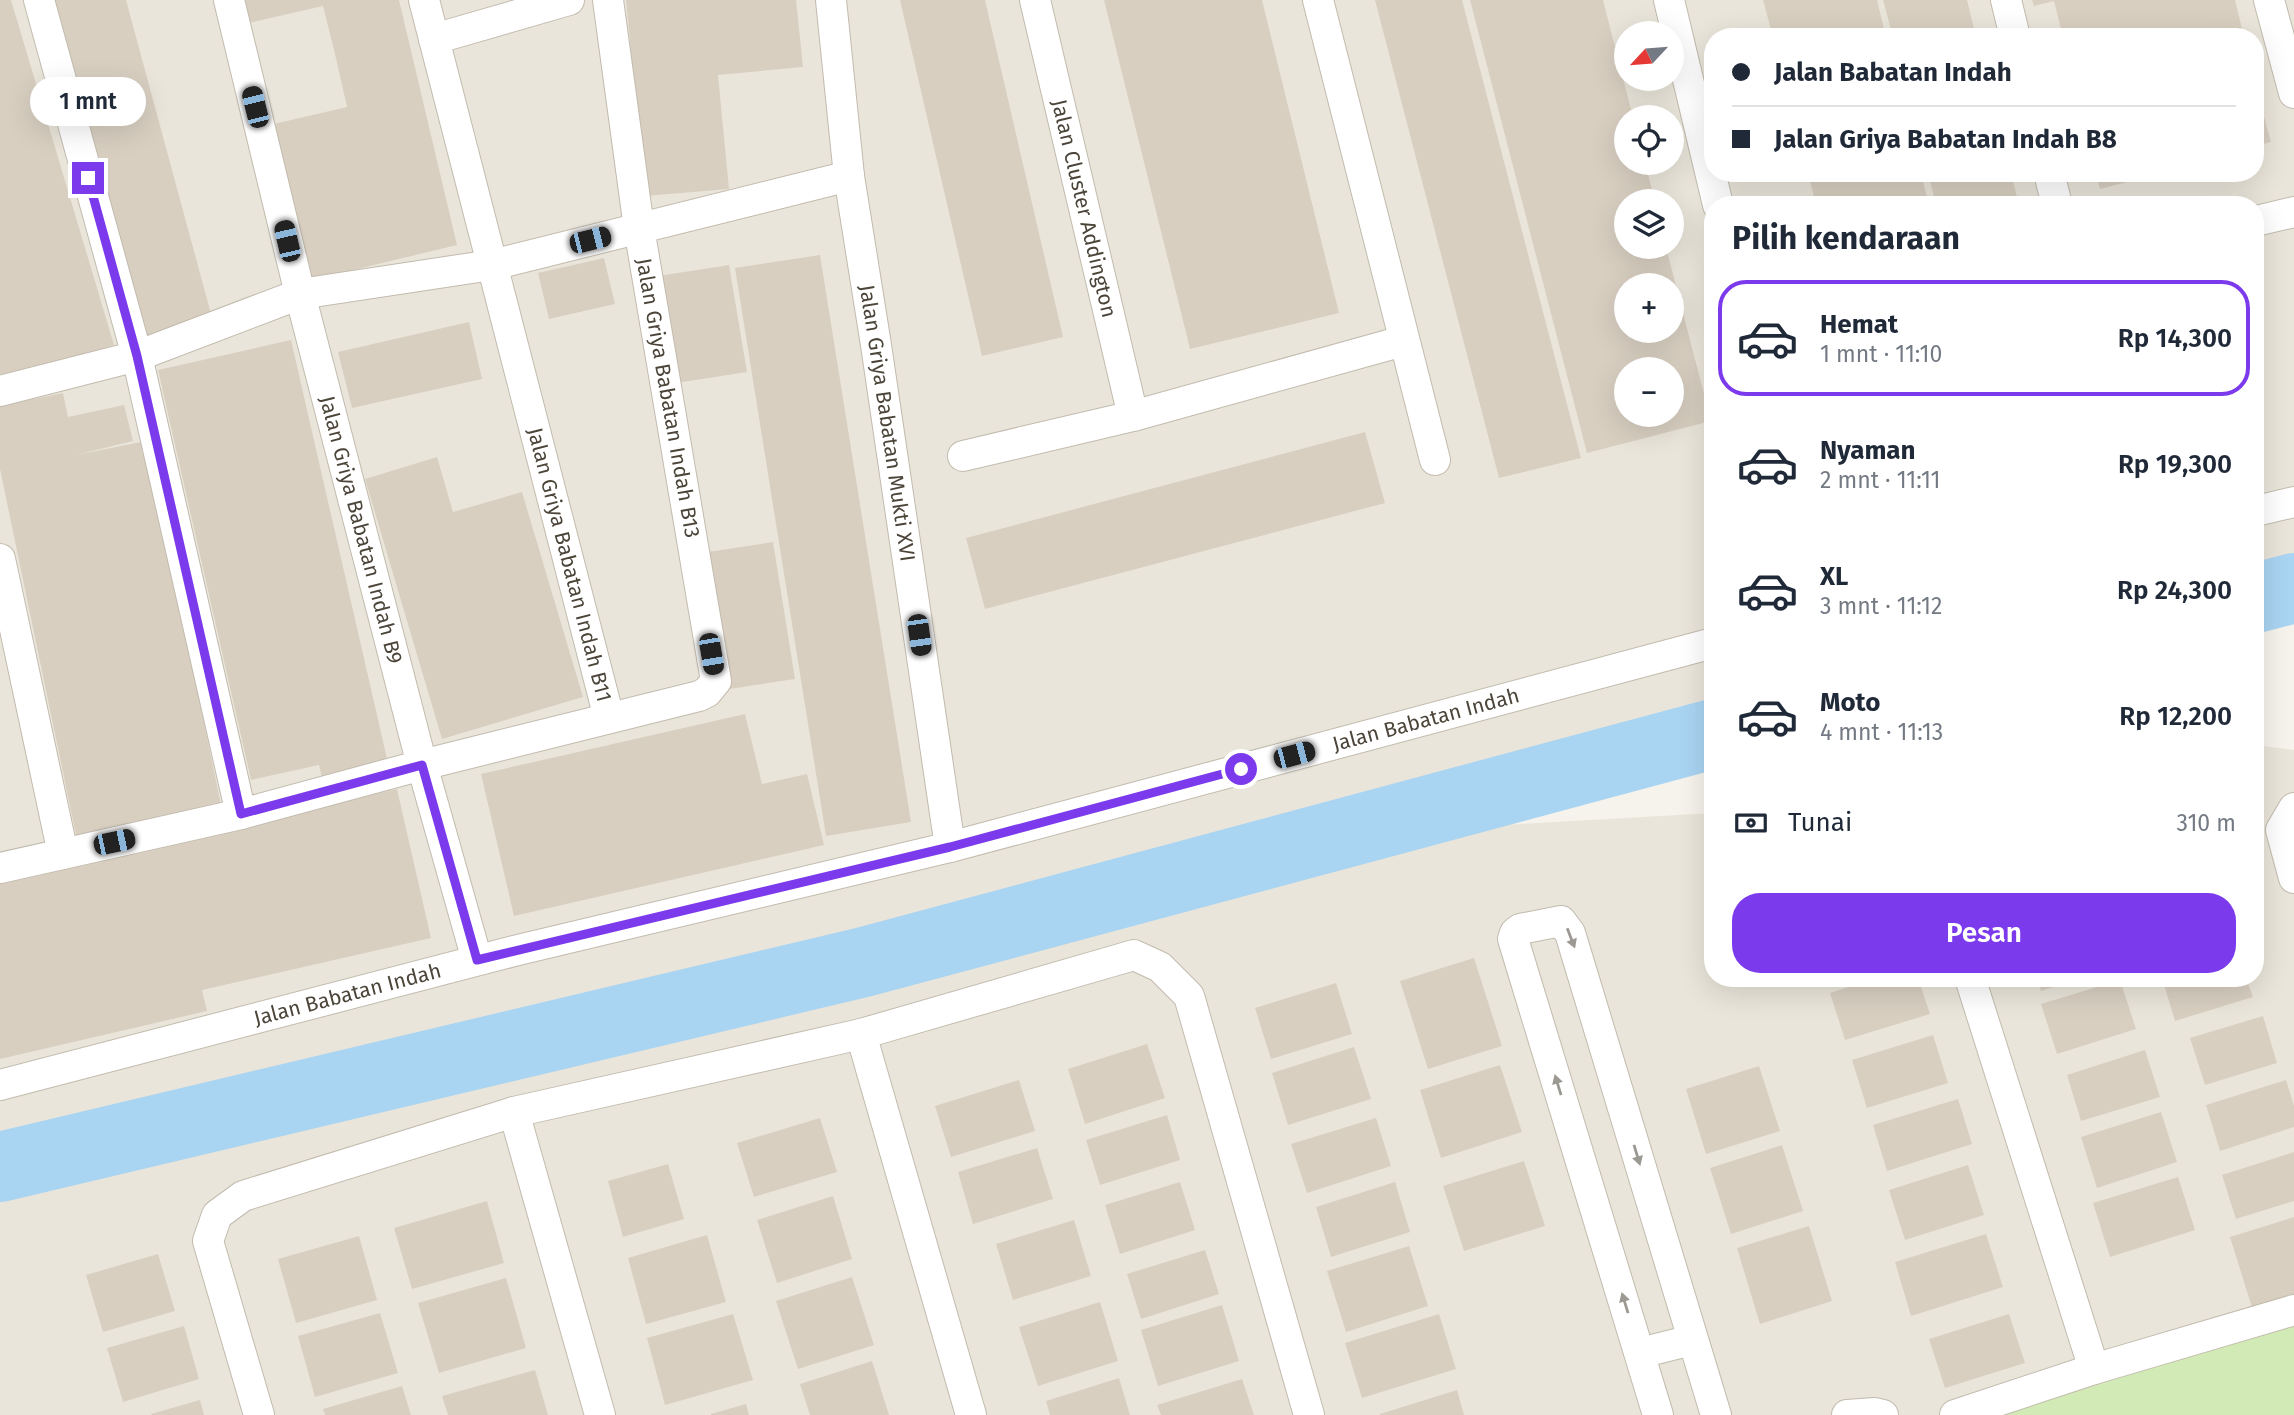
<!DOCTYPE html>
<html lang="id">
<meta charset="utf-8">
<style>
:root{--surface:#fff;--page:#f2f2f3;--text:#1f2937;--muted:#747a83;--line:#e0e1e3;--accent:#7c3aed}
body{margin:0;font-family:"Fira Sans",sans-serif;background:var(--page);color:var(--text);height:100vh;display:flex;flex-direction:column;font-size:26px;white-space:nowrap}
*{box-sizing:border-box;margin:0}
p{font-size:23px;color:var(--muted)}
.icon{flex:none;width:38px;height:38px;fill:none;stroke:currentColor;stroke-width:2;stroke-linecap:round;stroke-linejoin:round}
.map{position:relative;flex:1;overflow:hidden}
.panel{position:absolute;left:1704px;top:196px;width:560px;height:791px;display:flex;flex-direction:column;background:var(--surface);border-radius:28px;box-shadow:0 7px 28px #0002}
.panel>*{flex:none}
.top-card{position:absolute;left:1704px;top:28px;width:560px;height:154px;border-radius:28px;box-shadow:0 7px 28px #0002;display:grid;align-content:center;height:154px;padding:0 28px;background:var(--surface)}
.needle{width:46px;rotate:244deg}
.fabs{position:absolute;left:1614px;top:21px;display:grid;gap:14px}
.fabs a{display:grid;place-items:center;width:70px;height:70px;border-radius:50%;background:var(--surface);box-shadow:0 7px 28px #0002;font-size:35px}
.end{position:absolute;width:32px;height:32px;margin:-16px;border:9px solid #7c3aed;background:#fff;box-shadow:0 0 0 4px #fff}
.from{border-radius:50%}
.bubble{position:absolute;height:49px;border-radius:24px;background:var(--surface);box-shadow:0 7px 28px #0002;font-size:23px;font-weight:600;line-height:49px;text-align:center}
.car{position:absolute;width:21px;height:42px;margin:-21px -10px;border-radius:9px;box-shadow:0 0 5px 2px #0007;background:linear-gradient(#222 24%,#8ab4d8 0 40%,#222 0 76%,#8ab4d8 0 86%,#222 0)}
.top-card b{display:flex;align-items:center;gap:24px;height:66px;font-size:26px}
.top-card b+b{border-top:2px solid var(--line)}
.top-card i{width:18px;height:18px;background:var(--text)}
ul{padding:0;list-style:none}
li{display:flex;align-items:center;gap:21px;height:116px;margin:0 14px 10px;padding:0 14px;border:4px solid transparent;border-radius:28px}
li div{flex:1}
li b{display:block;font-size:26px}
li em{font-style:normal;font-weight:600}
li.on{border-color:var(--accent)}
li>.icon{width:63px;height:63px;stroke-width:1.5}
h2{padding:0 28px;font-size:32px;line-height:84px}
.pay{display:flex;align-items:center;gap:18px;height:77px;padding:0 28px;font-size:26px}
.pay p{margin-inline-start:auto}
.primary-button{display:flex;gap:14px;margin-top:auto;padding:14px 28px}
.primary-button a{flex:1;height:80px;border-radius:28px;background:var(--accent);color:#fff;font-size:28px;font-weight:600;line-height:80px;text-align:center}
.map>svg:first-child{display:block}
.residential{fill:#eae5da;fill-rule:evenodd}
.green{fill:#d2eab5}
.lines{fill:none;stroke-linecap:round;stroke-linejoin:round}
.river{stroke:#a9d4f2;stroke-width:70}
.building{fill:#d8cfc1;fill-rule:evenodd}
.minor-casing{stroke:#c2bbae;stroke-width:32}
.minor{stroke:#fff;stroke-width:30}
.oneway{fill:#9c9892}
.route{stroke:#7c3aed;stroke-width:9}
.labels{text-anchor:middle;dominant-baseline:central;stroke-width:6;stroke-linejoin:round;paint-order:stroke}
.street-label{font-size:21px;fill:#4b4439;stroke:#fff}
</style>
<div class="map">
<svg width="2294" height="1415" viewBox="0 0 2294 1415">
<rect width="100%" height="100%" fill="#f6f3ec"/>
<path class="residential" d="M0 0H2294V598L2256 607V205H1713V740L1326 835 1713 813V978H2256V745L2294 750V1415H0ZM1626 33H1671V79H1626ZM1713 37H2256V173H1713ZM1626 117H1671V163H1626ZM1626 201H1671V247H1626ZM1626 285H1671V331H1626ZM1626 369H1671V415H1626Z"/>
<polygon class="green" points="2294,1310 2294,1415 1955,1415"/>
<g class="lines">
<g class="river">
<polyline points="2256,598 2294,588"/>
<polyline points="0,1167 864,962 1713,734"/>
</g>
</g>
<g class="building">
<polygon points="0,0 11,0 114,345 0,378"/>
<polygon points="49,0 126,0 214,325 143,344"/>
<polygon points="243,0 399,0 457,245 312,280 274,124 347,107 335,54 323,6 249,23"/>
<polygon points="626,0 796,0 803,67 718,75 729,189 645,196"/>
<polygon points="900,0 985,0 1063,337 982,356"/>
<polygon points="1104,0 1262,0 1339,313 1190,349"/>
<polygon points="1375,0 1462,0 1581,458 1499,478"/>
<path d="M1470 0H1603L1633 117H1626V163H1645L1655 201H1626V247H1666L1711 421 1587 453ZM1626 285H1671V331H1626ZM1626 369H1671V415H1626Z"/>
<polygon points="1763,0 1877,0 1886,37 1773,37"/>
<polygon points="1883,0 1967,0 1976,37 1893,37"/>
<polygon points="2032,0 2235,0 2244,37 2063,37 2054,1 2034,6"/>
<polygon points="2256,87 2271,142 2256,146"/>
<polygon points="1808,173 1921,173 1929,205 1816,205"/>
<polygon points="1928,173 2011,173 2019,205 1936,205"/>
<polygon points="2096,173 2158,173 2158,174 2100,189"/>
<polygon points="820,255 911,822 826,836 735,268"/>
<polygon points="604,258 615,304 549,319 538,273"/>
<polygon points="729,265 747,372 670,384 652,277"/>
<polygon points="469,322 482,379 352,408 338,352"/>
<polygon points="291,340 388,763 322,778 319,765 251,780 158,370"/>
<polygon points="63,393 68,417 124,405 133,441 76,455 146,441 221,805 76,835 0,469 0,406"/>
<polygon points="1365,432 1385,503 985,609 966,538"/>
<polygon points="437,457 453,512 522,492 583,697 442,739 365,479"/>
<polygon points="773,542 795,679 723,690 701,553"/>
<polygon points="745,714 762,784 807,774 824,845 514,916 481,774"/>
<polygon points="397,789 431,938 202,990 207,1011 0,1059 0,880"/>
<polygon points="1474,958 1502,1046 1428,1069 1400,981"/>
<polygon points="1876,978 1918,978 1930,1014 1845,1040 1830,993"/>
<polygon points="2037,978 2079,978 2079,979 2041,991"/>
<polygon points="2162,978 2246,978 2253,997 2175,1021"/>
<polygon points="2120,980 2136,1029 2057,1054 2041,1004"/>
<polygon points="1336,983 1352,1034 1271,1059 1255,1008"/>
<polygon points="2263,1016 2277,1063 2205,1085 2190,1038"/>
<polygon points="1933,1035 1948,1083 1867,1108 1852,1060"/>
<polygon points="1147,1044 1165,1098 1085,1124 1068,1069"/>
<polygon points="1354,1047 1371,1099 1288,1125 1272,1073"/>
<polygon points="2145,1050 2160,1097 2081,1121 2067,1075"/>
<polygon points="1500,1065 1522,1132 1441,1158 1420,1090"/>
<polygon points="1759,1066 1780,1131 1706,1154 1686,1089"/>
<polygon points="1019,1080 1035,1131 951,1157 935,1106"/>
<polygon points="2286,1080 2294,1106 2294,1127 2220,1151 2206,1105"/>
<polygon points="1958,1099 1972,1144 1887,1171 1873,1125"/>
<polygon points="2161,1112 2177,1162 2097,1188 2081,1137"/>
<polygon points="1167,1115 1180,1160 1100,1185 1086,1140"/>
<polygon points="820,1118 837,1172 754,1197 737,1143"/>
<polygon points="1376,1118 1391,1166 1307,1193 1291,1144"/>
<polygon points="1782,1145 1803,1211 1731,1234 1710,1168"/>
<polygon points="1037,1148 1053,1199 973,1224 958,1172"/>
<polygon points="2294,1152 2294,1201 2236,1219 2222,1175"/>
<polygon points="1524,1161 1545,1226 1464,1251 1443,1186"/>
<polygon points="668,1164 684,1219 623,1237 608,1181"/>
<polygon points="1968,1165 1984,1215 1905,1240 1889,1190"/>
<polygon points="2178,1177 2195,1230 2110,1257 2093,1203"/>
<polygon points="1180,1182 1195,1230 1120,1254 1105,1205"/>
<polygon points="1395,1182 1410,1232 1331,1257 1316,1207"/>
<polygon points="833,1196 852,1259 777,1283 757,1220"/>
<polygon points="487,1201 504,1263 412,1289 394,1228"/>
<polygon points="2294,1217 2294,1301 2254,1314 2230,1237"/>
<polygon points="1074,1220 1091,1276 1013,1300 996,1244"/>
<polygon points="1809,1226 1832,1301 1760,1324 1737,1248"/>
<polygon points="1986,1234 2003,1287 1911,1316 1895,1262"/>
<polygon points="707,1235 726,1302 646,1324 628,1258"/>
<polygon points="359,1236 377,1300 296,1323 278,1259"/>
<polygon points="1409,1246 1428,1306 1346,1332 1327,1271"/>
<polygon points="1205,1250 1219,1294 1141,1319 1127,1274"/>
<polygon points="158,1254 175,1311 103,1332 86,1275"/>
<polygon points="852,1277 874,1345 798,1369 776,1301"/>
<polygon points="506,1278 526,1348 439,1373 418,1303"/>
<polygon points="1100,1302 1118,1361 1038,1386 1019,1327"/>
<polygon points="1222,1305 1239,1361 1158,1386 1141,1330"/>
<polygon points="380,1313 398,1373 315,1397 298,1336"/>
<polygon points="733,1314 753,1380 665,1405 647,1338"/>
<polygon points="1439,1314 1456,1369 1362,1398 1345,1343"/>
<polygon points="2009,1314 2025,1363 1945,1388 1929,1339"/>
<polygon points="184,1326 199,1379 123,1402 107,1348"/>
<polygon points="872,1361 889,1415 810,1415 800,1384"/>
<polygon points="535,1370 548,1415 448,1415 442,1396"/>
<polygon points="1119,1378 1130,1415 1050,1415 1046,1401"/>
<polygon points="1242,1379 1254,1415 1161,1415 1157,1405"/>
<polygon points="402,1386 411,1415 325,1415 323,1409"/>
<polygon points="1457,1390 1464,1415 1380,1415 1380,1414"/>
<polygon points="200,1400 204,1415 152,1415 151,1414"/>
<polygon points="746,1404 749,1415 711,1415 711,1414"/>
</g>
<g class="lines">
<defs>
<g id="minor">
<polyline points="39,0 137,356 241,814"/>
<path id="s1" d="M229 0 300 294 422 765 477 960"/>
<path id="s2" d="M424 0 609 718"/>
<path id="s3" d="M831 0 849 176 876 345 950 847"/>
<path id="s4" d="M1035 0 1133 416"/>
<polyline points="1318,0 1435,460"/>
<polyline points="1669,0 1718,205"/>
<polyline points="2006,0 2015,37"/>
<polyline points="2269,0 2294,93"/>
<polyline points="434,39 569,0"/>
<polyline points="2049,173 2057,205"/>
<polyline points="2256,221 2294,212"/>
<polyline points="0,391 137,356 300,294 492,265 849,176"/>
<polyline points="963,456 1133,416 1403,341"/>
<polyline points="2256,511 2294,502"/>
<polyline points="0,559 63,854"/>
<polyline points="2294,808 2281,830 2294,878"/>
<polyline points="0,868 241,814 422,765 699,696 707,692 716,681 639,228 608,0"/>
<polyline points="1970,978 2094,1369"/>
<polyline points="861,1034 971,1415"/>
<path id="s5" d="M0 1085 518 950 950 847 1713 643"/>
<polyline points="514,1112 600,1415"/>
<polyline points="1640,1353 1692,1340"/>
<polyline points="259,1415 208,1241 217,1215 243,1196 514,1112 861,1034 1134,955 1160,967 1189,996 1309,1415"/>
<polyline points="1658,1415 1513,939 1515,933 1520,929 1561,921 1570,933 1716,1415"/>
<polyline points="1847,1415 1875,1413 1883,1415"/>
<polyline points="1955,1415 2094,1369 2294,1310"/>
</g>
</defs>
<use href="#minor" class="minor-casing"/>
<use href="#minor" class="minor"/>
</g>
<defs><path id="oneway-solid" d="M-6-.8H1V-3.2L6.5 0L1 3.2V.8H-6Z" transform="scale(1.75)"/></defs>
<g class="oneway">
<use href="#oneway-solid" transform="translate(1571 938) rotate(69)"/>
<use href="#oneway-solid" transform="translate(1558 1085) rotate(-107)"/>
<use href="#oneway-solid" transform="translate(1637 1155) rotate(73)"/>
<use href="#oneway-solid" transform="translate(1625 1303) rotate(-107)"/>
</g>
<g class="lines">
<polyline class="route" points="88,178 137,356 241,814 422,765 477,960 950,847 1241,769"/>
</g>
<g class="labels">
<g class="street-label">
<text stroke="none"><textPath href="#s4" startOffset="214">Jalan Cluster Addington</textPath></text>
<text transform="translate(668 398) rotate(80)">Jalan Griya Babatan Indah B13</text>
<text stroke="none"><textPath href="#s3" startOffset="427">Jalan Griya Babatan Mukti XVI</textPath></text>
<text stroke="none"><textPath href="#s1" startOffset="546">Jalan Griya Babatan Indah B9</textPath></text>
<text stroke="none"><textPath href="#s2" startOffset="583">Jalan Griya Babatan Indah B11</textPath></text>
<text stroke="none"><textPath href="#s5" startOffset="1472">Jalan Babatan Indah</textPath></text>
<text stroke="none"><textPath href="#s5" startOffset="359">Jalan Babatan Indah</textPath></text>
</g>
</g>
</svg>
<div class="fabs">
<a><svg class="needle" viewBox="-14 -14 28 28"><path d="M0-13l5 13h-10z" fill="#e53935"/><path d="M0 13l5-13h-10z" fill="#747a83"/></svg></a>
<a><svg class="icon" aria-label="locate" viewBox="0 0 24 24"><circle cx="12" cy="12" r="6"/><path d="M12 2v4M12 18v4M2 12h4M18 12h4"/></svg></a>
<a><svg class="icon" aria-label="layers" viewBox="0 0 24 24"><path d="M12 4l9 5-9 5-9-5zM3 14l9 5 9-5"/></svg></a>
<a>+</a>
<a>−</a>
</div>
<i class="end from" style="left:1241px;top:769px"></i>
<i class="end" style="left:88px;top:178px"></i>
<div class="bubble" style="left:30px;top:77px;width:116px">1 mnt</div>
<i class="car" style="left:255px;top:107px;rotate:346deg"></i>
<i class="car" style="left:590px;top:240px;rotate:76deg"></i>
<i class="car" style="left:287px;top:241px;rotate:347deg"></i>
<i class="car" style="left:919px;top:635px;rotate:172deg"></i>
<i class="car" style="left:711px;top:654px;rotate:170deg"></i>
<i class="car" style="left:1294px;top:755px;rotate:75deg"></i>
<i class="car" style="left:114px;top:842px;rotate:78deg"></i>
<div class="top-card">
<b><i class="from"></i>Jalan Babatan Indah</b>
<b><i></i>Jalan Griya Babatan Indah B8</b>
</div>
<section class="panel">
<h2>Pilih kendaraan</h2>
<ul>
<li class="on"><svg class="icon" aria-label="car" viewBox="0 0 24 24"><path d="M5 17H2v-5l4-1 3-4h7l3 4 3 1v5h-3M9 17h6M6 11h13"/><circle cx="7" cy="17" r="2"/><circle cx="17" cy="17" r="2"/></svg><div><b>Hemat</b><p>1 mnt · 11:10</p></div><em>Rp 14,300</em></li>
<li><svg class="icon" aria-label="car" viewBox="0 0 24 24"><path d="M5 17H2v-5l4-1 3-4h7l3 4 3 1v5h-3M9 17h6M6 11h13"/><circle cx="7" cy="17" r="2"/><circle cx="17" cy="17" r="2"/></svg><div><b>Nyaman</b><p>2 mnt · 11:11</p></div><em>Rp 19,300</em></li>
<li><svg class="icon" aria-label="car" viewBox="0 0 24 24"><path d="M5 17H2v-5l4-1 3-4h7l3 4 3 1v5h-3M9 17h6M6 11h13"/><circle cx="7" cy="17" r="2"/><circle cx="17" cy="17" r="2"/></svg><div><b>XL</b><p>3 mnt · 11:12</p></div><em>Rp 24,300</em></li>
<li><svg class="icon" aria-label="car" viewBox="0 0 24 24"><path d="M5 17H2v-5l4-1 3-4h7l3 4 3 1v5h-3M9 17h6M6 11h13"/><circle cx="7" cy="17" r="2"/><circle cx="17" cy="17" r="2"/></svg><div><b>Moto</b><p>4 mnt · 11:13</p></div><em>Rp 12,200</em></li>
</ul>
<div class="pay"><svg class="icon" aria-label="cash" viewBox="0 0 24 24"><path d="M3 7h18v10H3z"/><circle cx="12" cy="12" r="2"/></svg>Tunai<p>310 m</p></div>
<div class="primary-button"><a>Pesan</a></div>
</section>
</div>
